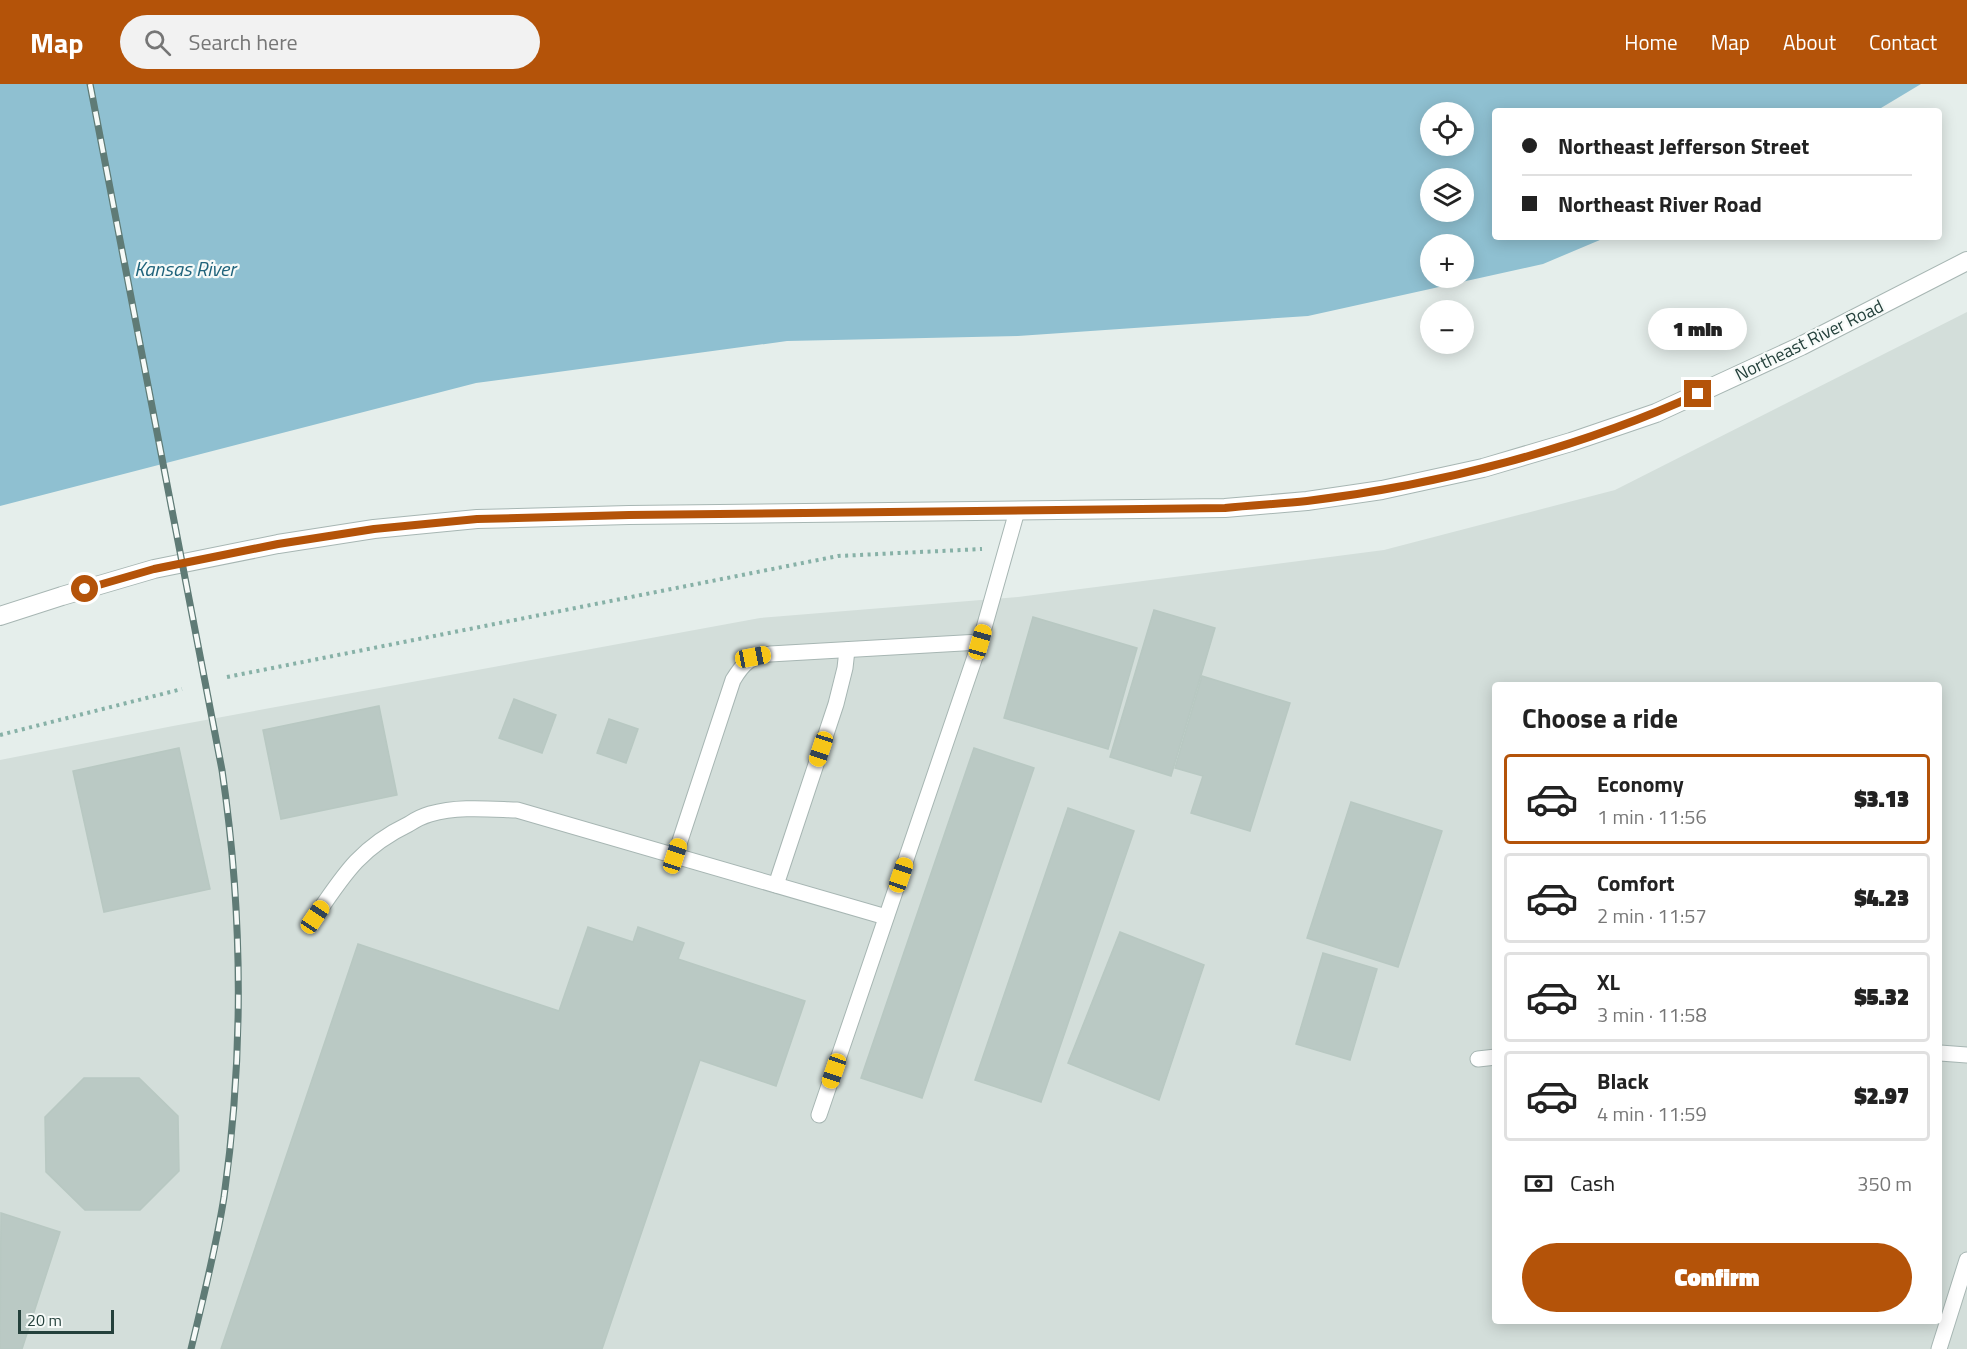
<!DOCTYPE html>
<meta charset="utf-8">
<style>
:root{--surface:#fff;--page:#f2f2f2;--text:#222;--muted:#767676;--line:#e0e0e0;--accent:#b45309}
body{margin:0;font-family:"Titillium Web",sans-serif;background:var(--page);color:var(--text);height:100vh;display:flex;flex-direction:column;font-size:22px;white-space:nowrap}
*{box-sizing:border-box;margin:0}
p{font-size:20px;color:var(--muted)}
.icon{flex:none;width:33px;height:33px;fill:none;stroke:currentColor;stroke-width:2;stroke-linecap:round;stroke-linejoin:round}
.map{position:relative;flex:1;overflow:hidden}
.drawer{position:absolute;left:1492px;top:598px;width:450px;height:642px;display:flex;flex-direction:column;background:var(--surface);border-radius:6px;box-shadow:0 3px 15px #0003}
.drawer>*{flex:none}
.banner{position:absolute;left:1492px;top:24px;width:450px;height:132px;border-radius:6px;box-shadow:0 3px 15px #0003;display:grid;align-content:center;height:132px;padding:0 30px;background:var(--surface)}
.tools{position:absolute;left:1420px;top:18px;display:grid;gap:12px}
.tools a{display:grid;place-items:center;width:54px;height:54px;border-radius:50%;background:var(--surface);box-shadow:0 3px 15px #0003;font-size:30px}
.scale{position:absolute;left:18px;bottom:15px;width:96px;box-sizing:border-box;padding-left:6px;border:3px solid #24403b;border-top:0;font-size:16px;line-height:21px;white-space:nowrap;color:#24403b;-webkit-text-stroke:4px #f6faf8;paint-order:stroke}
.end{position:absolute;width:27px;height:27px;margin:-14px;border:8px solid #b45309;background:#fff;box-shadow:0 0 0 3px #fff}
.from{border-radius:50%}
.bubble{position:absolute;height:42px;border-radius:21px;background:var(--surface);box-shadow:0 3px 15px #0003;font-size:20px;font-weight:800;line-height:42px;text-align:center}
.car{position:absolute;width:18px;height:36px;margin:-18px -9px;border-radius:8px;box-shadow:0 0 4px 2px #0007;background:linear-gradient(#f5c518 24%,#345 0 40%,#f5c518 0 76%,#345 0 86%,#f5c518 0)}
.banner b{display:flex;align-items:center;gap:21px;height:57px;font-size:22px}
.banner b+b{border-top:2px solid var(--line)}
.banner i{width:15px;height:15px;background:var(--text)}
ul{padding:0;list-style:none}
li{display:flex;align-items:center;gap:18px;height:90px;margin:0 12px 9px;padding:0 18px;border:3px solid var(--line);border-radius:6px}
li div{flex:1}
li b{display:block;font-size:22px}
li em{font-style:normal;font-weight:800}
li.current{border-color:var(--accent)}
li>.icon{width:54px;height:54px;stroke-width:1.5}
h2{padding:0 30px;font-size:27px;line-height:72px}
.pay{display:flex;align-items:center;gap:15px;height:66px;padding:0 30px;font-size:22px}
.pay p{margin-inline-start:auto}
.button{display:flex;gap:12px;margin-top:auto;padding:12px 30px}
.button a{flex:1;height:69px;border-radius:36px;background:var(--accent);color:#fff;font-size:24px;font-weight:800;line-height:69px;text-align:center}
header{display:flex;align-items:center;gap:36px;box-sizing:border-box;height:84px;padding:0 30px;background:var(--accent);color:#fff}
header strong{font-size:28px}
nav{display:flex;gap:33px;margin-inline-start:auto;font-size:21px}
.search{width:420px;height:54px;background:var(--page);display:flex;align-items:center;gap:15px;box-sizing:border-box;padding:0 21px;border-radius:33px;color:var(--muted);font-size:22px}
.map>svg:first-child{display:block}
.built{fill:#d3deda;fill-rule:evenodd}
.water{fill:#8fc0d1;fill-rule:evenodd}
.building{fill:#bac9c4;stroke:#b8c8c2;stroke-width:1.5}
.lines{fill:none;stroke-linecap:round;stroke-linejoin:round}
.service-casing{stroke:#a7b6b3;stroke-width:17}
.tertiary-casing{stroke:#a7b6b3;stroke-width:20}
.path{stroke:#87b1a7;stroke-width:4;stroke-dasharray:3 4.5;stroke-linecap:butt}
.service{stroke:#fff;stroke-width:15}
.tertiary{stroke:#fff;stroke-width:18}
.rail-casing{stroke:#5f7b76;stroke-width:7}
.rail{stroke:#f6faf8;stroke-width:4.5;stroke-dasharray:14;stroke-linecap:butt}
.route{stroke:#b45309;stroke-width:8}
.labels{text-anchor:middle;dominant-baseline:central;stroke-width:4.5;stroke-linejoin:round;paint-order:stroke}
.street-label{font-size:18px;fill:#24403b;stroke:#f6faf8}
.water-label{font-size:20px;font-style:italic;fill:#1f637b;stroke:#f6faf8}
</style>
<header>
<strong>Map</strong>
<div class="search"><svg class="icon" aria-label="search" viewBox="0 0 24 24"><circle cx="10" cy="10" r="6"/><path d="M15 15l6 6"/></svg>Search here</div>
<nav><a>Home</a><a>Map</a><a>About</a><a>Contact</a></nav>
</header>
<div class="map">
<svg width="1967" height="1265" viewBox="0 0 1967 1265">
<rect width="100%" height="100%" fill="#e5eeeb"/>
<path class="built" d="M1967 228V1265H0V676L173 642 760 534 1018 513 1384 466 1615 406ZM1496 602H1940V1238H1496Z"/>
<path class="water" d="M0 0H1921L1876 27H1496V153H1607L1543 180 1308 232 1018 252 787 257 476 299 0 422ZM1431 28H1464V62H1431ZM1431 94H1464V128H1431ZM1431 160H1464V194H1431Z"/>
<g class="building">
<polygon points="1154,526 1215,544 1171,692 1110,673"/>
<polygon points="1033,533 1137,564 1108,665 1004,634"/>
<polygon points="1202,592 1290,619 1250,747 1191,729 1203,692 1175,684"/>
<polygon points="514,615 556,631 542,669 499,654"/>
<polygon points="379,622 397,711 281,735 263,646"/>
<polygon points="609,635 638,645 626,679 597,669"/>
<polygon points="179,664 210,805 104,828 73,687"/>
<polygon points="974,664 1034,684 922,1014 861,994"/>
<polygon points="1351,718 1442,747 1398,883 1307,854"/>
<polygon points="1068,724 1134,747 1041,1018 975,996"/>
<polygon points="588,843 633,858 638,843 684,859 678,875 805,917 776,1002 700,976 602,1265 221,1265 358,860 559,927"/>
<polygon points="1120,848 1204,881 1159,1016 1068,979"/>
<polygon points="1323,869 1377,885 1350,976 1296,960"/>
<polygon points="84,994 139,994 178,1032 179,1087 140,1126 85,1126 46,1088 45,1033"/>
<polygon points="1,1129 60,1148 22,1265 0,1265"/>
</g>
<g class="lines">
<defs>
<g id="service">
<path d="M675 772 733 596C744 578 749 574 770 570L980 558"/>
<polyline points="776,801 836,620 845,584 847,566"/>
<path d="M315 833C344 790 361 763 409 740 415 736 423 732 430 730 458 722 488 725 517 726L886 833"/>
<polyline points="1940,969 1967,971"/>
<polyline points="1478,975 1496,973"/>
<polyline points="819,1031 980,558 1017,427"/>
<polyline points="1939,1265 1967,1176"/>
</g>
<polyline id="tertiary" points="0,532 62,512 154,485 278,460 374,445 477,435 629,431 1225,424 1307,417 1382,406 1483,384 1571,358 1656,329 1801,262 1967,177"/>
</defs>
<use href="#service" class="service-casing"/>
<use href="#tertiary" class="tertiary-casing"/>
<g class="path">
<polyline points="227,593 838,472 982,465"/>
<polyline points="0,651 182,605"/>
</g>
<use href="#service" class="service"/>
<use href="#tertiary" class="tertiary"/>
<defs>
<path id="rail" d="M90 0 222 686C243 829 244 970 224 1113 216 1164 203 1215 191 1265"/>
</defs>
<use href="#rail" class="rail-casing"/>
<use href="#rail" class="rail"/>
</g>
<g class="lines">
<path class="route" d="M85 505 154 485 278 460 374 445 477 435 629 431 1225 424C1252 421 1280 420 1307 417 1439 401 1577 365 1698 310"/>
</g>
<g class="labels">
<g class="street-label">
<text transform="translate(1809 256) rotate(-26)">Northeast River Road</text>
</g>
<g class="water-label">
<text x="185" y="184">Kansas River</text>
</g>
</g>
</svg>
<div class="tools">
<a><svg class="icon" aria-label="locate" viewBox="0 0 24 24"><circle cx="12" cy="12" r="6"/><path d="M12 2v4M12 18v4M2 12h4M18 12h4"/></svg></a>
<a><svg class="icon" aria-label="layers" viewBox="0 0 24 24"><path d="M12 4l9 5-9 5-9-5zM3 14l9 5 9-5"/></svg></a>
<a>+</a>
<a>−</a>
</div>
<div class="scale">20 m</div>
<i class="end from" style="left:85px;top:505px"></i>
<i class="end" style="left:1698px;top:310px"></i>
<div class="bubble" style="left:1648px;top:224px;width:99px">1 min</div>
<i class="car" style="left:980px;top:558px;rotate:16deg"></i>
<i class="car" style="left:753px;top:573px;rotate:79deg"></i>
<i class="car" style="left:821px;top:665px;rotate:198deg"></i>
<i class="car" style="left:675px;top:772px;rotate:18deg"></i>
<i class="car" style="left:901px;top:791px;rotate:19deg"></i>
<i class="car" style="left:315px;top:833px;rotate:34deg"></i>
<i class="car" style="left:834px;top:987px;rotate:199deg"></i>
<div class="banner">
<b><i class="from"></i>Northeast Jefferson Street</b>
<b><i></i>Northeast River Road</b>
</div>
<section class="drawer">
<h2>Choose a ride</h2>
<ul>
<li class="current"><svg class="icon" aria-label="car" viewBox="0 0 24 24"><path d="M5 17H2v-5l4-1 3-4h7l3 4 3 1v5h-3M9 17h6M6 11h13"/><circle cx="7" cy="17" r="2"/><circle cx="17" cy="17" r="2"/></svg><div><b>Economy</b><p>1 min · 11:56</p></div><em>$3.13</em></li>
<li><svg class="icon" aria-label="car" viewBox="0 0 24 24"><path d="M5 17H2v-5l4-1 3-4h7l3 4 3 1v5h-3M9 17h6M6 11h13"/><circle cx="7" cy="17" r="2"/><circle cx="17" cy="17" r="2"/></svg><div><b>Comfort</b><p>2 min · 11:57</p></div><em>$4.23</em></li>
<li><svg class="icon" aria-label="car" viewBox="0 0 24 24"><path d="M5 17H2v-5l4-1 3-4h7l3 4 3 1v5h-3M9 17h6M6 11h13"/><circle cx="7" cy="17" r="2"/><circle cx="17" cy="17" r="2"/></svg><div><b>XL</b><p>3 min · 11:58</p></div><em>$5.32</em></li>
<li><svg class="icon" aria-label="car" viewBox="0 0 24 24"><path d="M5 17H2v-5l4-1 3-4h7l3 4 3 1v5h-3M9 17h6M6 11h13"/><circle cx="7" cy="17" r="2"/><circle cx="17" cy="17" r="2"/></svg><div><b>Black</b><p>4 min · 11:59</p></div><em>$2.97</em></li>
</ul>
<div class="pay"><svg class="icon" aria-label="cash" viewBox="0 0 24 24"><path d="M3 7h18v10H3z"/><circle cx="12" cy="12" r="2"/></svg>Cash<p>350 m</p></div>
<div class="button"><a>Confirm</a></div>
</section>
</div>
